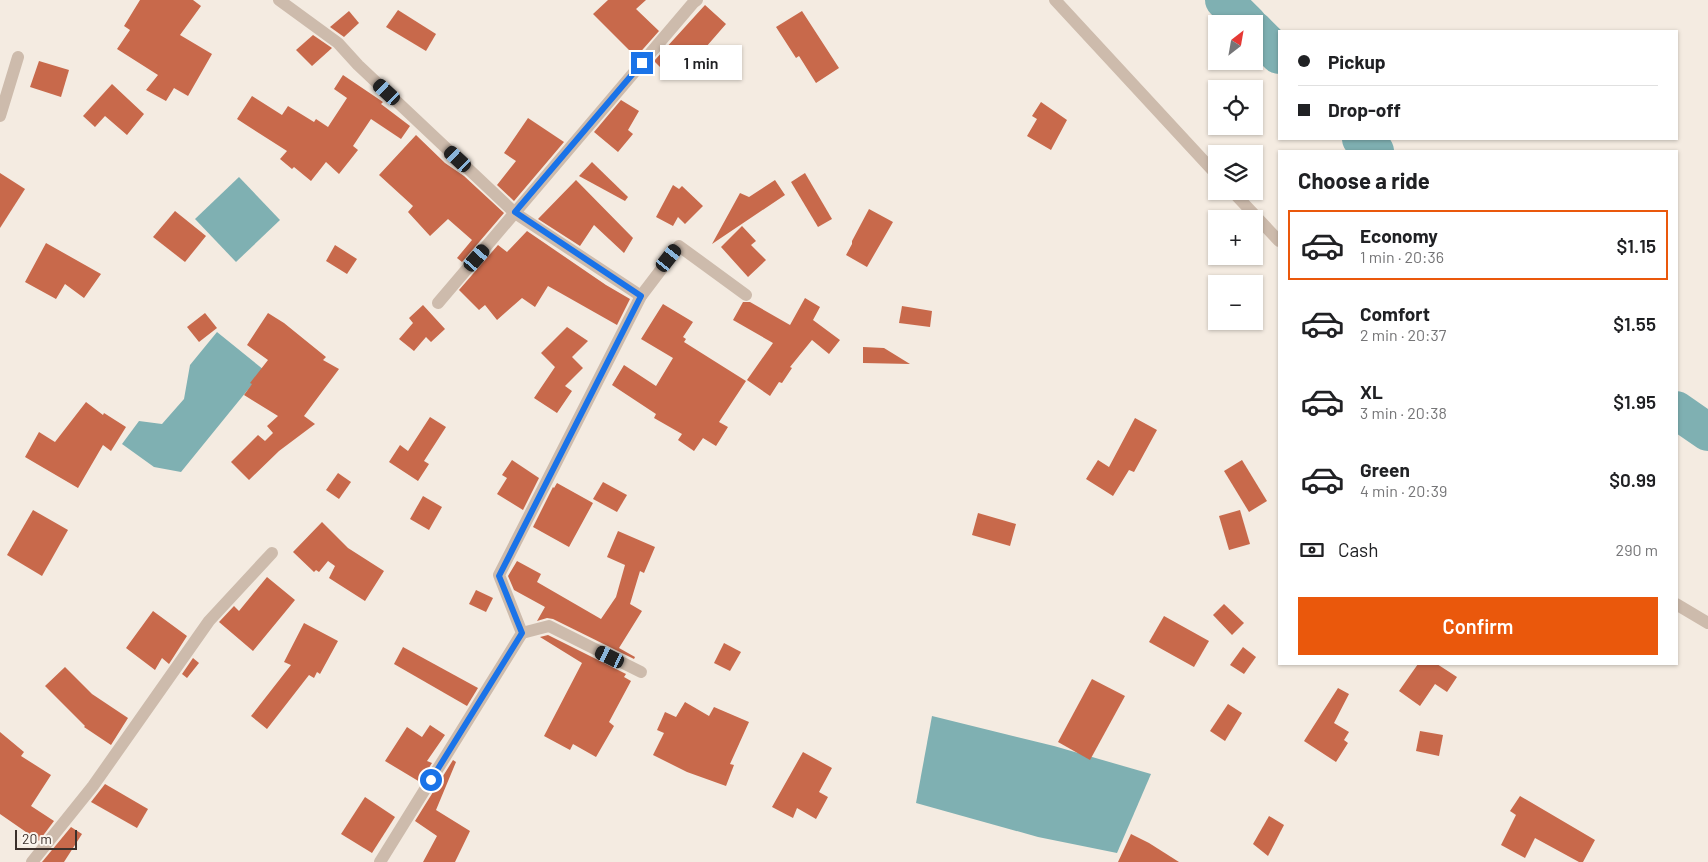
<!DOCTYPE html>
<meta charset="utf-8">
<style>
:root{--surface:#fff;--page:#f2f2f2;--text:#202124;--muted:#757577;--line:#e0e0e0;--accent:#ea580c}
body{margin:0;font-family:Barlow,sans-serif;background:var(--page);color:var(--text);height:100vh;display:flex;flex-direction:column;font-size:19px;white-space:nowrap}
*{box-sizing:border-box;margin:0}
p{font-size:16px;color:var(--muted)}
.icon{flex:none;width:28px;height:28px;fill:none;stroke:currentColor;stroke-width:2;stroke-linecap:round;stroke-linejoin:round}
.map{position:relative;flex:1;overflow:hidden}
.details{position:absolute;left:1278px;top:150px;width:400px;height:515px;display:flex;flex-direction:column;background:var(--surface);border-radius:0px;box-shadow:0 1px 4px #0004}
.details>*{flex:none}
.hud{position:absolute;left:1278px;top:30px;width:400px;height:110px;border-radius:0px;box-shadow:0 1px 4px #0004;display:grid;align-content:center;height:110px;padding:0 20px;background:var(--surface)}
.needle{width:32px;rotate:31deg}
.fabs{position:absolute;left:1208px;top:15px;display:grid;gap:10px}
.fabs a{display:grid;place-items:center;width:55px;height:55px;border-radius:0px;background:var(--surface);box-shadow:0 1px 4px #0004;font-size:25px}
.scale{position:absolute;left:15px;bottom:12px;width:62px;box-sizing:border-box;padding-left:5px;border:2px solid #3b302b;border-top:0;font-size:14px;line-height:18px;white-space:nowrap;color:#3b302b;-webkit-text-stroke:4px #fbf5ee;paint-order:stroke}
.end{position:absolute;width:22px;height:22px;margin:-11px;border:6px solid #1a73e8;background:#fff;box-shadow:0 0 0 2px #fff}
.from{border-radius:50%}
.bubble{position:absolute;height:35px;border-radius:0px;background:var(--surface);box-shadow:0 1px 4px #0004;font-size:16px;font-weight:600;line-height:35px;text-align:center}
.car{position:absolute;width:15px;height:30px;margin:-15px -8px;border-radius:6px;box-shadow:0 0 4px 1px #0007;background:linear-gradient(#222 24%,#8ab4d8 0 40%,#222 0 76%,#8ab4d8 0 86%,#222 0)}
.hud b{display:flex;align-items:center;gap:18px;height:48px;font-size:19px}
.hud b+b{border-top:1px solid var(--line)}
.hud i{width:12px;height:12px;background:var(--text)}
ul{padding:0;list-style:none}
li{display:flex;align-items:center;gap:15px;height:70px;margin:0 10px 8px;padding:0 10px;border:2px solid transparent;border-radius:0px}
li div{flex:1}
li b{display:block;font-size:19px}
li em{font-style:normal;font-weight:600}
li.selected{border-color:var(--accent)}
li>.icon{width:45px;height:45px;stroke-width:1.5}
h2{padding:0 20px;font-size:22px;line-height:60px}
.pay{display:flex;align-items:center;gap:12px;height:55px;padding:0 20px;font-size:19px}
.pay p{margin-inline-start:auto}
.action{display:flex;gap:10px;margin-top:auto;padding:10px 20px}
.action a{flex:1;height:58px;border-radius:0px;background:var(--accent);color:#fff;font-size:20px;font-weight:600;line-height:58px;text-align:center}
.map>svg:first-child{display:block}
.water{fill:#7fb0b2}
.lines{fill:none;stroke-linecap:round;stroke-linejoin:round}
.river{stroke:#7fb0b2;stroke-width:38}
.building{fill:#c8694b}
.minor{stroke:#cdbbac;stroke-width:12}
.route{stroke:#1a73e8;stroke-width:6}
</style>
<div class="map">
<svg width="1708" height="862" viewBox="0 0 1708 862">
<rect width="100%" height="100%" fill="#f4ebe1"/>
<g class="water">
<polygon points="239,177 280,220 236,262 195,219"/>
<polygon points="217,332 264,370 181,472 154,467 122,444 139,421 162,424 184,399 190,365"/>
<polygon points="932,716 1054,746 1151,774 1117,853 1038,837 916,803"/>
</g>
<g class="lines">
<g class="river">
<polyline points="1224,0 1248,24"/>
<polyline points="1254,30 1279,55"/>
<polyline points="1361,139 1375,151"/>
<polyline points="1676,410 1708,432"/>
</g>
</g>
<g class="building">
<polygon points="140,0 193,0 201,6 180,35 212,54 188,96 174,88 166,101 146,90 158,75 117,49 130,30 124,26"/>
<polygon points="608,0 646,0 636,9 659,31 636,57 593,14"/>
<polygon points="705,5 726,24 706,47 713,54 693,76 685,69 673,80 654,61"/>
<polygon points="398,10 436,34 426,51 386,27"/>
<polygon points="349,11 359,23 344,37 330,27"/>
<polygon points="802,11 839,68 816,83 799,56 796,58 776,27"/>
<polygon points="313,35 332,48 312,66 296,50"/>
<polygon points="39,61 69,70 61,97 30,87"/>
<polygon points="343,75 383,102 381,104 410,126 401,139 371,119 353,146 358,150 339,174 326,162 311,181 294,167 292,169 280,159 287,151 237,119 252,96 282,115 288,106 314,122 316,119 328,127 347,98 334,89"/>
<polygon points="112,84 144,114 127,135 105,116 95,127 83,116"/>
<polygon points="621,100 639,111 628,130 633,134 618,152 594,132"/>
<polygon points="1041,102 1067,120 1051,150 1027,136 1037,119 1032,116"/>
<polygon points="528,118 564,142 514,201 497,185 516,161 504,153"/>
<polygon points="416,135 445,163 464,176 504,213 462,262 457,258 472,240 448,219 430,236 408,212 413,206 379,175"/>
<polygon points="592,162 628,197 625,201 579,176"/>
<polygon points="0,173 25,189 0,228"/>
<polygon points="805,173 832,219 818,227 791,182"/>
<polygon points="576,180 633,238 624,253 594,225 580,246 538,219"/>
<polygon points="775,180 785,195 712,244 740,193 749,197"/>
<polygon points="673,185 679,189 682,186 703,206 685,224 678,217 673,226 656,217"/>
<polygon points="869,209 893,222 867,267 846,255 852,244 852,241"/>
<polygon points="175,211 206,236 185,262 153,237"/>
<polygon points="742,226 756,241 751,245 766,260 748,277 721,247"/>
<polygon points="527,231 606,285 630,299 617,325 548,286 535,307 522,298 497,320 485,305 479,310 459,290 498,245 507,252"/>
<polygon points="46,243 101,274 84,298 65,284 56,299 25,282"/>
<polygon points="335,245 357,259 347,274 326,261"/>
<polygon points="805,298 820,307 813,320 840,340 829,354 812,340 790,367 792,368 782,383 779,382 770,396 747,380 773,343 733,320 743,302 750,302 790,325"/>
<polygon points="663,304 693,322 683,337 686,339 684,342 746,381 719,422 728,427 716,446 703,438 694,451 678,440 682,434 654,418 656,414 612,385 624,365 656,386 673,358 641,339"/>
<polygon points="423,305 445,329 431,342 426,337 414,351 399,339 413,323 409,318"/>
<polygon points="902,306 932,311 930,327 899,323"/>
<polygon points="205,313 217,328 199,342 187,327"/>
<polygon points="268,313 284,323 326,357 323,360 339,369 304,416 315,424 279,451 249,480 231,462 258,435 265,441 273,433 267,426 278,416 244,395 252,384 250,383 268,360 247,345"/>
<polygon points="567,327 588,341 572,357 583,368 565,386 572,391 557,413 534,398 555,367 541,353"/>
<polygon points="863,347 884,348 910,364 863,363"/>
<polygon points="86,402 103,415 104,413 126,427 111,451 103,445 78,488 25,457 39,432 55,442"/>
<polygon points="430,417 446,427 424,461 429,464 418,481 389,462 400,445 408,451"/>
<polygon points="1135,418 1157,430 1134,472 1129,470 1113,496 1086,479 1098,460 1109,467"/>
<polygon points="512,460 539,478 523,510 497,494 507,478 502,475"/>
<polygon points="1242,460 1267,501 1249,512 1224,471"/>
<polygon points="338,473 351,482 339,499 326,490"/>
<polygon points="603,482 627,495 617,512 593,499"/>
<polygon points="557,483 593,503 569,547 533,527 553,487 554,488"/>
<polygon points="423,496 442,507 429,530 410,519"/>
<polygon points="33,510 68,530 42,576 7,555"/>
<polygon points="1240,510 1250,544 1229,550 1219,516"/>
<polygon points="978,513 1016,524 1010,546 972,535"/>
<polygon points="322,522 348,548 384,571 365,601 329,578 335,566 328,561 319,572 316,570 314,572 293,552"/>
<polygon points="618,531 655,547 644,573 640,571 630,604 642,611 619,648 635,657 634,659 553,619 547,618 537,621 545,607 514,590 508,576 517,561 541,574 537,582 601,619 616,597 625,565 607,557"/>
<polygon points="267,577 295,600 253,651 219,622 234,606 239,611"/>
<polygon points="476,590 493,598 486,612 469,604"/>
<polygon points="1224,604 1244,623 1232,635 1213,615"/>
<polygon points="153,611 187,636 169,664 162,658 155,670 126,648"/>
<polygon points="1164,616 1209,641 1194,667 1149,642"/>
<polygon points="304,623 338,641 320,674 317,672 314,678 309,675 267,729 251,716 291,665 284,662"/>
<polygon points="548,635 626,674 624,677 631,681 609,722 614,726 596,757 573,744 570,750 544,736 582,663 540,637"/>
<polygon points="724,643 741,652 730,671 714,663"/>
<polygon points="403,647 478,688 467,706 394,664"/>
<polygon points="1243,647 1256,657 1244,674 1230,665"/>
<polygon points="193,658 199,663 187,678 182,674"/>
<polygon points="1418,664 1437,664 1457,677 1447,692 1435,684 1420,706 1399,691"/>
<polygon points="65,667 92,694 128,718 111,745 84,727 85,726 45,686"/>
<polygon points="1092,679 1125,696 1090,760 1058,742"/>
<polygon points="1338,688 1349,694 1334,723 1349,732 1344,740 1348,743 1336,762 1304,741"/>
<polygon points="685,702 709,716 714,707 749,722 730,764 734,765 726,786 687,772 653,755 664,733 657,730 665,712 676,717"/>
<polygon points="1228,704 1242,713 1225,741 1210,731"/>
<polygon points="430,725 445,735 427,761 432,763 420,782 385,761 407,727 422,737"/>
<polygon points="1420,731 1443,735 1439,756 1416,751"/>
<polygon points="0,732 24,752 21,756 51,775 31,806 54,821 39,841 0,814"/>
<polygon points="803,752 832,768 819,792 828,797 816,819 797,808 793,818 772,807"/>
<polygon points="453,760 456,762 436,810 470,831 455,862 423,862 437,836 415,821"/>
<polygon points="105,784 148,809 137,828 91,802"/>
<polygon points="1520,796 1595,840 1583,862 1579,862 1535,838 1525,858 1501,845 1516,815 1510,811"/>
<polygon points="365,797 395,817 372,853 341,834"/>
<polygon points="1269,816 1284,825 1268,856 1253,844"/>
<polygon points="71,827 82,834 64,862 42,862"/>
<polygon points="1131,834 1149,843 1179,862 1118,862"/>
</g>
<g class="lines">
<g class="minor">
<polyline points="279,0 338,43 358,65 515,213 641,296"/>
<polyline points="1055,0 1216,174"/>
<polyline points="0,116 18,57"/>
<polyline points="1232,191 1279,241"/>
<polyline points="438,303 693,3 697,0"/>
<polyline points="1676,604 1708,623"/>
<polyline points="522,633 549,626 641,672"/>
<polyline points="32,862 93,786 209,621 272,553"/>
<polyline points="380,862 522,633 499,575 641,296 679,246 746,295"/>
</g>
</g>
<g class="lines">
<polyline class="route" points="431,780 522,633 499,576 641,296 515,212 642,63"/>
</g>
</svg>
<div class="fabs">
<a><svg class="needle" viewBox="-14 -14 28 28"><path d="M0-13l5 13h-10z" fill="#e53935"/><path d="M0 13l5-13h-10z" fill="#757577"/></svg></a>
<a><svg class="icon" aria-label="locate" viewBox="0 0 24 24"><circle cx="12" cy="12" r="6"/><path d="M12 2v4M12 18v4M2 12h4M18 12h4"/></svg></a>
<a><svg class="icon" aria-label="layers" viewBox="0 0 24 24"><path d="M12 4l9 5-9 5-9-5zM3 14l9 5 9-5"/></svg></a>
<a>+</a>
<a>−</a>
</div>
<div class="scale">20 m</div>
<i class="end from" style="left:431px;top:780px"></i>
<i class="end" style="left:642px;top:63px"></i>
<div class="bubble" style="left:660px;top:45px;width:82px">1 min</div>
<i class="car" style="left:387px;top:92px;rotate:313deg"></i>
<i class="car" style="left:458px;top:159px;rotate:313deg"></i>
<i class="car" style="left:477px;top:258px;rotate:41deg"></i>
<i class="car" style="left:669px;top:258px;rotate:38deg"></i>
<i class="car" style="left:610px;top:657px;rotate:296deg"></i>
<div class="hud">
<b><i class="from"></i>Pickup</b>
<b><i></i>Drop-off</b>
</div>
<section class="details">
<h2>Choose a ride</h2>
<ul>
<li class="selected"><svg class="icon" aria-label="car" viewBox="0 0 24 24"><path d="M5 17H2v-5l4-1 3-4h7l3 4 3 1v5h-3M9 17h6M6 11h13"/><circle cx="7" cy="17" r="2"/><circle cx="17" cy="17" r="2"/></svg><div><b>Economy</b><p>1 min · 20:36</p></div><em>$1.15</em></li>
<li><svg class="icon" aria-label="car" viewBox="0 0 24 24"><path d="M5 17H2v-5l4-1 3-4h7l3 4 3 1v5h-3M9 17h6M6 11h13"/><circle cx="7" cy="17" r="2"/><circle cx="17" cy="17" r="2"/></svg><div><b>Comfort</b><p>2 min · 20:37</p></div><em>$1.55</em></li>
<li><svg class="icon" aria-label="car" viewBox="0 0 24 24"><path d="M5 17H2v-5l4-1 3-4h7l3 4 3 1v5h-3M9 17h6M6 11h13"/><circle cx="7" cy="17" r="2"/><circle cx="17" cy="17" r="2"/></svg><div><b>XL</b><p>3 min · 20:38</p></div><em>$1.95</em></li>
<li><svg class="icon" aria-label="car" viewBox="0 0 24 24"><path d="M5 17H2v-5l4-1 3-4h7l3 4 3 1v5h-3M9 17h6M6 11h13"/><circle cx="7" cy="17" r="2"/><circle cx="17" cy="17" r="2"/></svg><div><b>Green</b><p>4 min · 20:39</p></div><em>$0.99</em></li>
</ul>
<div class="pay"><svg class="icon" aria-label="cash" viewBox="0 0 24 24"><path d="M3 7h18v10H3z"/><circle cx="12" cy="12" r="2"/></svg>Cash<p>290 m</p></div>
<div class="action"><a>Confirm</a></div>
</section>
</div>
